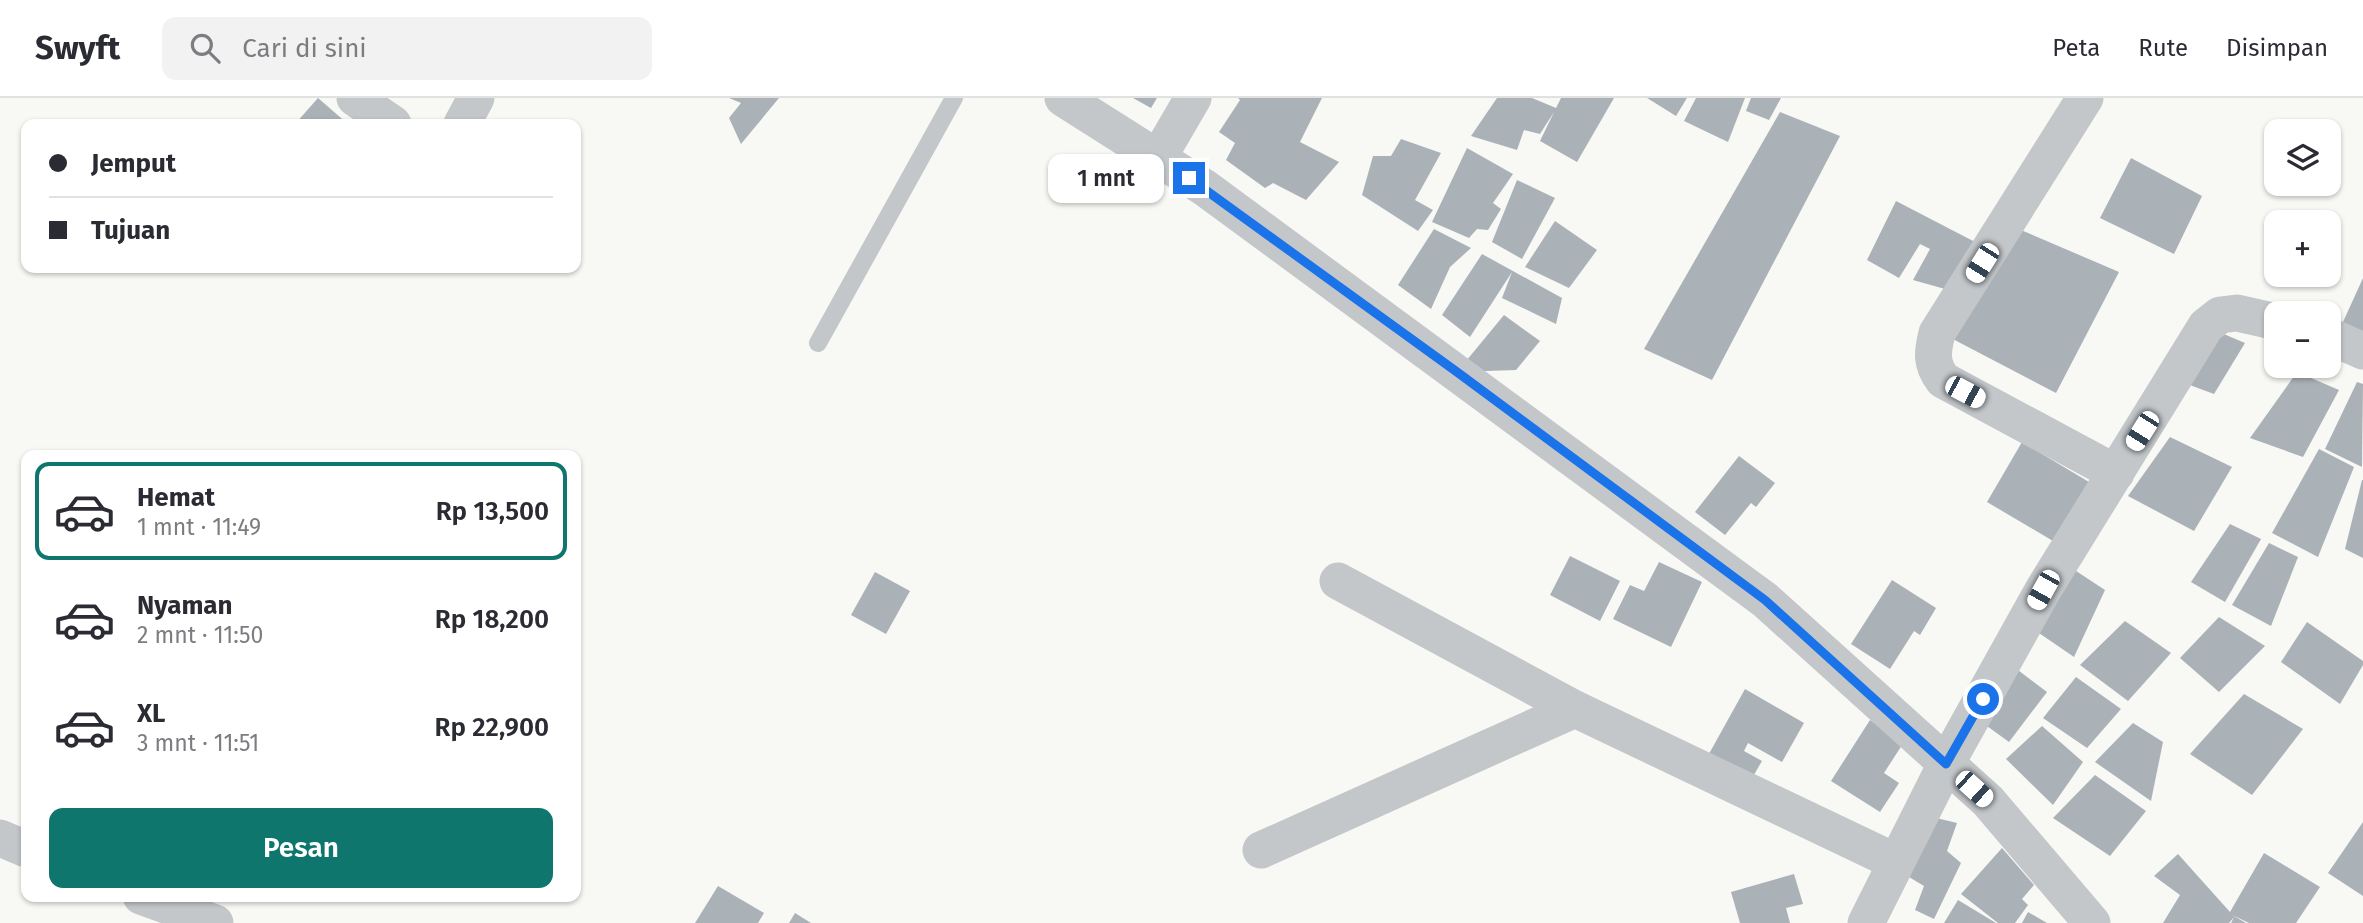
<!DOCTYPE html>
<html lang="id">
<meta charset="utf-8">
<style>
:root{--surface:#fff;--page:#f2f2f3;--text:#2b2b33;--muted:#7c7c81;--line:#e1e1e2;--accent:#0f766e}
body{margin:0;font-family:"Fira Sans",sans-serif;background:var(--page);color:var(--text);height:100vh;display:flex;flex-direction:column;font-size:26px;white-space:nowrap}
*{box-sizing:border-box;margin:0}
p{font-size:23px;color:var(--muted)}
.icon{flex:none;width:38px;height:38px;fill:none;stroke:currentColor;stroke-width:2;stroke-linecap:round;stroke-linejoin:round}
.map{position:relative;flex:1;overflow:hidden}
.drawer{position:absolute;left:21px;top:352px;width:560px;height:452px;display:flex;flex-direction:column;background:var(--surface);border-radius:14px;box-shadow:0 2px 5px #0004}
.drawer>*{flex:none}
.banner{position:absolute;left:21px;top:21px;width:560px;height:154px;border-radius:14px;box-shadow:0 2px 5px #0004;display:grid;align-content:center;height:154px;padding:0 28px;background:var(--surface)}
.buttons{position:absolute;left:2264px;top:21px;display:grid;gap:14px}
.buttons a{display:grid;place-items:center;width:77px;height:77px;border-radius:14px;background:var(--surface);box-shadow:0 2px 5px #0004;font-size:35px}
.end{position:absolute;width:32px;height:32px;margin:-16px;border:9px solid #1a73e8;background:#fff;box-shadow:0 0 0 4px #fff}
.from{border-radius:50%}
.bubble{position:absolute;height:49px;border-radius:14px;background:var(--surface);box-shadow:0 2px 5px #0004;font-size:23px;font-weight:600;line-height:49px;text-align:center}
.car{position:absolute;width:21px;height:42px;margin:-21px -10px;border-radius:9px;box-shadow:0 0 5px 2px #0007;background:linear-gradient(#fff 24%,#345 0 40%,#fff 0 76%,#345 0 86%,#fff 0)}
.banner b{display:flex;align-items:center;gap:24px;height:66px;font-size:26px}
.banner b+b{border-top:2px solid var(--line)}
.banner i{width:18px;height:18px;background:var(--text)}
ul{padding:12px 0 0;list-style:none}
li{display:flex;align-items:center;gap:21px;height:98px;margin:0 14px 10px;padding:0 14px;border:4px solid transparent;border-radius:14px}
li div{flex:1}
li b{display:block;font-size:26px}
li em{font-style:normal;font-weight:600}
li.on{border-color:var(--accent)}
li>.icon{width:63px;height:63px;stroke-width:1.5}
.button{display:flex;gap:14px;margin-top:auto;padding:14px 28px}
.button a{flex:1;height:80px;border-radius:14px;background:var(--accent);color:#fff;font-size:28px;font-weight:600;line-height:80px;text-align:center}
header{display:flex;align-items:center;gap:42px;box-sizing:border-box;height:98px;padding:0 35px;background:var(--surface);border-bottom:2px solid var(--line)}
header strong{font-size:33px}
nav{display:flex;gap:38px;margin-inline-start:auto;font-size:24px}
.search{width:490px;height:63px;background:var(--page);display:flex;align-items:center;gap:18px;box-sizing:border-box;padding:0 24px;border-radius:14px;color:var(--muted);font-size:26px}
.map>svg:first-child{display:block}
.building{fill:#aab2b8}
.lines{fill:none;stroke-linecap:round;stroke-linejoin:round}
.service{stroke:#c3c7ca;stroke-width:18}
.minor{stroke:#c3c7ca;stroke-width:37}
.route{stroke:#1a73e8;stroke-width:9}
</style>
<header>
<strong>Swyft</strong>
<div class="search"><svg class="icon" aria-label="search" viewBox="0 0 24 24"><circle cx="10" cy="10" r="6"/><path d="M15 15l6 6"/></svg>Cari di sini</div>
<nav><a>Peta</a><a>Rute</a><a>Disimpan</a></nav>
</header>
<div class="map">
<svg width="2363" height="825" viewBox="0 0 2363 825">
<rect width="100%" height="100%" fill="#f8f8f5"/>
<g class="building">
<polygon points="318,0 348,26 295,26"/>
<polygon points="729,0 779,0 741,46 729,20 741,5"/>
<polygon points="1133,0 1157,0 1151,10"/>
<polygon points="1238,0 1322,0 1300,44 1339,64 1306,102 1273,85 1265,90 1226,62 1235,45 1219,34 1240,2"/>
<polygon points="1497,0 1532,0 1556,10 1561,0 1614,0 1577,64 1540,43 1554,14 1540,36 1524,32 1517,52 1471,38"/>
<polygon points="1647,0 1687,0 1676,18"/>
<polygon points="1696,0 1745,0 1728,44 1684,23"/>
<polygon points="1751,0 1781,0 1769,22 1746,13"/>
<polygon points="1780,14 1840,38 1712,282 1644,251"/>
<polygon points="1401,41 1441,55 1415,102 1433,112 1418,133 1362,97 1373,58 1391,58"/>
<polygon points="1467,50 1513,76 1493,105 1501,111 1488,132 1477,131 1469,140 1432,124"/>
<polygon points="2131,60 2202,98 2174,156 2100,120"/>
<polygon points="1517,82 1555,100 1522,161 1492,144"/>
<polygon points="1896,103 1977,145 1945,191 1913,182 1930,151 1920,146 1899,180 1867,162"/>
<polygon points="1555,123 1597,152 1569,190 1525,169"/>
<polygon points="1434,131 1471,150 1450,169 1431,211 1398,187"/>
<polygon points="2021,132 2119,174 2056,295 1947,238"/>
<polygon points="1482,156 1562,200 1556,226 1502,200 1512,174 1470,239 1442,217"/>
<polygon points="2363,180 2363,234 2343,224"/>
<polygon points="1504,217 1540,243 1516,272 1457,274"/>
<polygon points="2219,234 2245,245 2214,296 2187,286"/>
<polygon points="2297,274 2339,292 2303,359 2250,340"/>
<polygon points="2357,284 2363,286 2362,369 2325,351"/>
<polygon points="2170,339 2232,369 2194,433 2128,398"/>
<polygon points="2022,344 2089,384 2053,443 1987,404"/>
<polygon points="2319,351 2354,369 2318,459 2272,435"/>
<polygon points="1739,358 1775,385 1756,409 1751,405 1725,437 1695,414"/>
<polygon points="2362,382 2363,382 2363,460 2345,451"/>
<polygon points="2230,426 2261,441 2225,504 2191,484"/>
<polygon points="2269,445 2298,459 2271,528 2232,507"/>
<polygon points="1570,458 1620,483 1600,523 1550,497"/>
<polygon points="1659,464 1702,484 1671,549 1613,521 1630,487 1644,493"/>
<polygon points="2073,471 2105,492 2074,559 2030,529"/>
<polygon points="875,474 910,493 886,536 851,517"/>
<polygon points="1892,482 1936,510 1920,537 1914,533 1890,571 1851,546"/>
<polygon points="2219,519 2265,548 2219,594 2180,560"/>
<polygon points="2125,523 2171,555 2128,603 2080,567"/>
<polygon points="2307,524 2363,563 2363,567 2340,606 2281,564"/>
<polygon points="2010,566 2047,594 2009,644 1976,620"/>
<polygon points="2076,579 2121,611 2087,650 2043,620"/>
<polygon points="1745,591 1804,625 1782,664 1748,645 1744,653 1762,663 1748,687 1705,663"/>
<polygon points="2244,596 2303,631 2252,697 2190,656"/>
<polygon points="1870,622 1904,644 1884,675 1899,685 1880,714 1831,683"/>
<polygon points="2133,625 2163,644 2151,703 2095,664"/>
<polygon points="2042,628 2083,664 2053,707 2006,661"/>
<polygon points="2095,677 2146,713 2110,758 2053,720"/>
<polygon points="1924,717 1957,725 1947,753 1961,765 1934,821 1915,812 1924,788 1899,773"/>
<polygon points="2363,724 2363,798 2328,775"/>
<polygon points="2002,750 2034,787 2022,801 2028,807 2015,825 1998,825 1961,796"/>
<polygon points="2264,755 2320,789 2296,825 2249,825 2232,817 2246,825 2231,825 2234,819 2229,825 2163,825 2180,797 2154,778 2178,756 2230,814"/>
<polygon points="1794,776 1803,806 1786,810 1790,825 1740,825 1731,794"/>
<polygon points="718,788 764,815 758,825 695,825"/>
<polygon points="1958,802 1996,825 1944,825"/>
<polygon points="2028,814 2047,825 2022,825"/>
<polygon points="795,815 811,825 789,825"/>
</g>
<g class="lines">
<polyline class="service" points="818,245 954,0"/>
<g class="minor">
<polyline points="355,0 393,26"/>
<polyline points="1063,0 1205,90 1765,502 1988,703 2092,825"/>
<path d="M2085 0 1937 235C1932 255 1931 266 1943 282L2116 375"/>
<polyline points="462,26 476,0"/>
<polyline points="1158,60 1193,0"/>
<polyline points="2329,238 2363,253"/>
<polyline points="1338,483 1575,611"/>
<polyline points="0,740 26,751"/>
<polyline points="1261,752 1575,611 1896,764"/>
<polyline points="141,798 215,825"/>
<polyline points="1866,825 1946,666 2043,492 2206,228 2220,217 2237,215 2277,224"/>
</g>
</g>
<g class="lines">
<polyline class="route" points="1189,80 1457,274 1765,502 1946,666 1983,601"/>
</g>
</svg>
<div class="buttons">
<a><svg class="icon" aria-label="layers" viewBox="0 0 24 24"><path d="M12 4l9 5-9 5-9-5zM3 14l9 5 9-5"/></svg></a>
<a>+</a>
<a>−</a>
</div>
<i class="end from" style="left:1983px;top:601px"></i>
<i class="end" style="left:1189px;top:80px"></i>
<div class="bubble" style="left:1048px;top:56px;width:116px">1 mnt</div>
<i class="car" style="left:1982px;top:165px;rotate:212deg"></i>
<i class="car" style="left:1965px;top:294px;rotate:118deg"></i>
<i class="car" style="left:2142px;top:333px;rotate:212deg"></i>
<i class="car" style="left:2043px;top:492px;rotate:209deg"></i>
<i class="car" style="left:1974px;top:691px;rotate:132deg"></i>
<div class="banner">
<b><i class="from"></i>Jemput</b>
<b><i></i>Tujuan</b>
</div>
<section class="drawer">
<ul>
<li class="on"><svg class="icon" aria-label="car" viewBox="0 0 24 24"><path d="M5 17H2v-5l4-1 3-4h7l3 4 3 1v5h-3M9 17h6M6 11h13"/><circle cx="7" cy="17" r="2"/><circle cx="17" cy="17" r="2"/></svg><div><b>Hemat</b><p>1 mnt · 11:49</p></div><em>Rp 13,500</em></li>
<li><svg class="icon" aria-label="car" viewBox="0 0 24 24"><path d="M5 17H2v-5l4-1 3-4h7l3 4 3 1v5h-3M9 17h6M6 11h13"/><circle cx="7" cy="17" r="2"/><circle cx="17" cy="17" r="2"/></svg><div><b>Nyaman</b><p>2 mnt · 11:50</p></div><em>Rp 18,200</em></li>
<li><svg class="icon" aria-label="car" viewBox="0 0 24 24"><path d="M5 17H2v-5l4-1 3-4h7l3 4 3 1v5h-3M9 17h6M6 11h13"/><circle cx="7" cy="17" r="2"/><circle cx="17" cy="17" r="2"/></svg><div><b>XL</b><p>3 mnt · 11:51</p></div><em>Rp 22,900</em></li>
</ul>
<div class="button"><a>Pesan</a></div>
</section>
</div>
